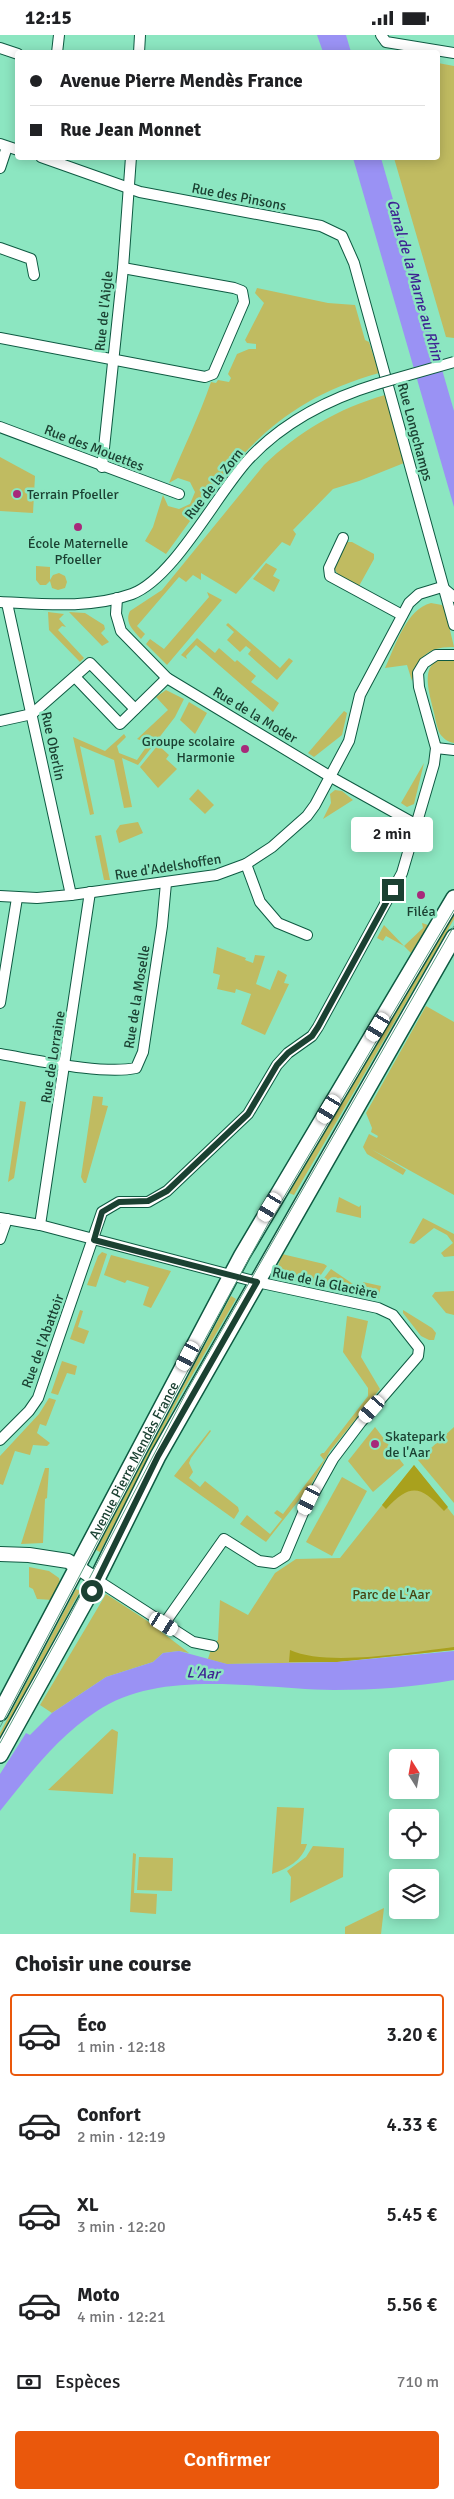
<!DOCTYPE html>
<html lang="fr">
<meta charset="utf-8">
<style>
:root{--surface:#fff;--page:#f6f6f6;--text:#202124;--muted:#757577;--line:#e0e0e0;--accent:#ea580c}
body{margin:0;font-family:Signika,sans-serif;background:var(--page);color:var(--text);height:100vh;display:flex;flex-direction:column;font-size:19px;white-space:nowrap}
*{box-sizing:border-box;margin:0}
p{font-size:16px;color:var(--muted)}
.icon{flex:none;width:28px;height:28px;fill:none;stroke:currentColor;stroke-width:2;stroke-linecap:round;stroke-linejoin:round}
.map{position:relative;height:1899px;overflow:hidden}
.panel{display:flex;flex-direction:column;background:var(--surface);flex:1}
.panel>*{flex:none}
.guide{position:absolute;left:15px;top:15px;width:425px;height:110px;border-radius:5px;box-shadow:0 2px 12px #0003;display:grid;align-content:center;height:110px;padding:0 15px;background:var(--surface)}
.needle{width:32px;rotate:349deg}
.tools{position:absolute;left:389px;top:1714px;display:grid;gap:10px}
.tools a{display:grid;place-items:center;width:50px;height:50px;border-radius:5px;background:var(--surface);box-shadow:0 2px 12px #0003;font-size:25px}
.end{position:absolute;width:22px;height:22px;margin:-11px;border:6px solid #1b4132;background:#fff;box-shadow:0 0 0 2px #fff}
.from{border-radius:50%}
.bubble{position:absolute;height:35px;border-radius:5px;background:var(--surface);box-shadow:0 2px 12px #0003;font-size:16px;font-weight:600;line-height:35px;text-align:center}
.car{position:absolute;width:15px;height:30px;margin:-15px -8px;border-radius:6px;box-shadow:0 0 4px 1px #0007;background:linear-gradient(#fff 24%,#345 0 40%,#fff 0 76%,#345 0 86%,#fff 0)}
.guide b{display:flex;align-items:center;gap:18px;height:48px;font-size:19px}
.guide b+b{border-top:1px solid var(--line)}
.guide i{width:12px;height:12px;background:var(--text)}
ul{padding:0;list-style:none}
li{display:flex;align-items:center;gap:15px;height:82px;margin:0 10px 8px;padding:0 5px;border:2px solid transparent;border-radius:5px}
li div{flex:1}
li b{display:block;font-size:19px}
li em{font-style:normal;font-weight:600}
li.current{border-color:var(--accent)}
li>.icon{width:45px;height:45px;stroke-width:1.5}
h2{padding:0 15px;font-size:22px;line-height:60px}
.pay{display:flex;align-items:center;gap:12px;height:55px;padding:0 15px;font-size:19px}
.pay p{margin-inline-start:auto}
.primary-button{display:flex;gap:10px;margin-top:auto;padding:10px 15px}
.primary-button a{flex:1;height:58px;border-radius:5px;background:var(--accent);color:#fff;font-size:20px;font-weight:600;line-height:58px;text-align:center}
.status{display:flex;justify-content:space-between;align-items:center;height:35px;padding:0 25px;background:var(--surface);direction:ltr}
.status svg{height:14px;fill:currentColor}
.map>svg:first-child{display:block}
.green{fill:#c0bb61}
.forest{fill:#a9a11d}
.water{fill:#9a92f4}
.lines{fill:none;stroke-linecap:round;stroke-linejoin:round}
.street-casing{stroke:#0e5a42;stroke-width:12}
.secondary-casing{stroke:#0e5a42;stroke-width:16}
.primary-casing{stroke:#0e5a42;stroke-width:18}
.street{stroke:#fff;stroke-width:10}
.secondary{stroke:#fff;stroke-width:14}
.primary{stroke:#fff;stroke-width:15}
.tram{stroke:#599c81;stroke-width:1}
.street-bridge-casing{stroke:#0e5a42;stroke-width:12;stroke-linecap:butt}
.street-bridge{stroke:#fff;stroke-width:10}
.route{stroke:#1b4132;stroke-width:6}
.poi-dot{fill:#a7297a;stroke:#8ce6c1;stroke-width:2}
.labels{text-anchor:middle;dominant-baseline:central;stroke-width:5;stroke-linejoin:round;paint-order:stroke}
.street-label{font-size:14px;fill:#1b4132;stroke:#8ce6c1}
.poi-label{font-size:14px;fill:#1b4132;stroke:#8ce6c1;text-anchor:start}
.park-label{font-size:14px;fill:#464311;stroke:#8ce6c1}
.water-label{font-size:15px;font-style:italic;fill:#3e2292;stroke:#8ce6c1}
</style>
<div class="status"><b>12:15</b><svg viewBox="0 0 49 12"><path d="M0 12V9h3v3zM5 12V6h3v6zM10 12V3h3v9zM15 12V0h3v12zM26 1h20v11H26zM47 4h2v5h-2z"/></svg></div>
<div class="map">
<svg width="454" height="1899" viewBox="0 0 454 1899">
<rect width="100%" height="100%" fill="#8ce6c1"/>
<g class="green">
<polygon points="438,28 454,31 454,303 446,302 394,123 438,122"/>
<path d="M257 253 328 268 355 270 365 305 369 307 379 338C268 369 230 432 166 519L145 506 153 492 163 460 168 471 179 474 190 469 195 457 190 447 178 443 169 448C183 414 199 382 211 347L216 348 218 345 229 347 231 343 228 339 237 319 249 314H256V309L247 308 245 305 264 268 255 258Z"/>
<path d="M385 360 404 428 359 446 333 454 293 495 296 499 290 511 282 507 236 559 201 538V545L193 540 186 547 179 542 137 591 145 599 141 604C134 596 124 588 130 576L162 555 264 430C298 397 339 373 385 360Z"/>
<polygon points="0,422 35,441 33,478 0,476"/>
<path d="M347 507H352L374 519V524L359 551C350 546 337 543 334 532Z"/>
<polygon points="266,528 277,534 273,541 280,545 274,557 253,544"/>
<polygon points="36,531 50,532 50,545 53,540 59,538 65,541 67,547 65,553 58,555 52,553 50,546 46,550 40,550 36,545"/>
<polygon points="207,557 222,565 167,630 146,609 150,604 164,614 209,562"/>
<path d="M431 568 442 570 445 574 454 612C429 611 417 622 412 646L407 630 385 633C395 612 406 574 431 568Z"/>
<polygon points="48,577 64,579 59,584 66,592 62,591 58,595 84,623 80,627 49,595"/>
<polygon points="69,577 85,578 104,590 105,594 101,598 109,607 102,611"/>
<polygon points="228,588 280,633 289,623 293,626 277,645 248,619 251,615 246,611 240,617 227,605 234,597 226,590"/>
<polygon points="197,603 215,618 219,613 235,627 237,625 256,641 251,647 279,668 273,677 196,610 186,621 187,624 181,620"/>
<path d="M445 623 454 626V708C448 707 442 703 439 697 436 690 435 681 433 674 429 656 419 627 445 623Z"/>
<polygon points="166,655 184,664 175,682 138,730 122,723 132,772 124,773 114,725 80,711 94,779 90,780 73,702 105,716 124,699 126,702 117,711 119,718 137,725 149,708 137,704 168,675 156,662"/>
<polygon points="189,667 207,678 195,699 180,685"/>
<polygon points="344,676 347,678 342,700 314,722 308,718"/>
<polygon points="158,710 169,720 166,724 177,734 158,753 140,732"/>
<polygon points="424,728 414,769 407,772 401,768"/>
<polygon points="198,754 214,770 205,779 189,764"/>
<polygon points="335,755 342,756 353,765 323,784 331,768 330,759"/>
<polygon points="138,787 143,798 119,808 116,796 120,790"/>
<polygon points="101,800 110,845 104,845 95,801"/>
<polygon points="454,877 454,884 433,921 294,1160 289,1158"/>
<polygon points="422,888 428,890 411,918 404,911 386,901 383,906 377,903 384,890 404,911 423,893"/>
<polygon points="217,912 246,923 245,925 253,928 255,920 265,921 256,949 270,955 278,935 287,940 284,948 289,949 265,1000 241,989 251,959 236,954 235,958 217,954 220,940 213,938"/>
<polygon points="426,971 454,987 454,1160 371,1114 406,1135 403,1140 367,1119 363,1112 369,1099 377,1103 378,1101 371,1097 372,1093 366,1078"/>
<polygon points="93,1061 103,1062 102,1070 108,1071 86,1148 84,1148 81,1142"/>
<polygon points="20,1066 26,1067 14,1143 8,1147"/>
<polygon points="339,1162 359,1172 361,1170 361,1183 336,1177"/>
<polygon points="423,1183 454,1199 454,1221 444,1222 441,1218 453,1208 447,1200 434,1193 414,1209 409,1208"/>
<polygon points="102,1217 107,1219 96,1252 87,1250 98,1221"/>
<polygon points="282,1219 324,1229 327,1231 314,1250 281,1243 277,1234"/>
<polygon points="111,1220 171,1236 151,1273 143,1270 149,1252 127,1245 125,1248 104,1240"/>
<polygon points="331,1234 353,1249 363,1250 363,1247 381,1251 378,1264 318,1251"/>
<polygon points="454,1256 454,1280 446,1278 432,1261 435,1257"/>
<polygon points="231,1261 236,1264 179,1363 100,1517 96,1515"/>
<polygon points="80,1275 83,1276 78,1292 89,1296 84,1309 70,1304"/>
<polygon points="403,1275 432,1293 436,1298 434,1305 429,1305 421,1301 403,1278"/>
<polygon points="347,1281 368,1286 361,1322 380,1354 330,1416 311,1450 266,1507 240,1489 247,1480 270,1499 282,1484 274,1478 277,1475 283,1479 324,1425 320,1420 322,1418 324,1418 368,1361 368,1353 343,1317"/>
<polygon points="62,1326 77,1331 75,1340 67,1338 58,1360 51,1358"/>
<polygon points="49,1363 56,1365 46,1391 40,1389 37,1398 50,1408 47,1411 33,1410 30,1420 15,1416 3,1450 0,1449 0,1421 39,1379"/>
<polygon points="375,1392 404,1430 373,1457 348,1426"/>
<polygon points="454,1392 454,1468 418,1425"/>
<polygon points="210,1395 211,1396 191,1423 189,1428 193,1437 189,1443 200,1452 205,1446 238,1472 239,1476 234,1484 174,1441"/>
<polygon points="414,1430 454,1481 454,1615 337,1627 226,1629 208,1624 213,1608 218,1605 220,1565 248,1580 275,1538 296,1524 340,1523"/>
<polygon points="45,1433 49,1433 47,1463 45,1464 43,1508 21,1509"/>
<polygon points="342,1442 367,1456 332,1521 306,1507"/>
<polygon points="29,1532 49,1536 59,1543 60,1547 52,1565 37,1564 33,1554 29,1552"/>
<polygon points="76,1554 80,1556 0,1704 0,1698"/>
<polygon points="106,1559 146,1585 189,1618 179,1616 163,1618 153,1627 106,1642 52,1678 40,1670"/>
<polygon points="112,1694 118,1697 113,1759 48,1755"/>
<path d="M277 1772 304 1773 301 1809H307C302 1826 288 1833 272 1839Z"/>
<polygon points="313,1811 344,1813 343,1842 290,1868 291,1842 287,1836 306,1822"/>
<polygon points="133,1818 136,1819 134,1858 157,1859 156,1879 130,1877"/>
<polygon points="139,1822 173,1823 172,1856 137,1855"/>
<polygon points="384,1873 381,1899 345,1899 345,1892"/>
</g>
<g class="forest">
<path d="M414 1430 448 1472 444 1476C421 1451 411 1447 386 1474L382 1470Z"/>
<path d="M454 1612V1615L337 1627H289L290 1615C327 1632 412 1617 454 1612Z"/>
</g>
<g class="water">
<polygon points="317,0 346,0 351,17 323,17"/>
<polygon points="353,123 381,123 454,376 454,472"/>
<path d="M179 1616 227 1629 337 1627 454 1616V1645C414 1652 374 1655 334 1655 260 1654 161 1633 97 1676 57 1702 29 1740 0 1776V1739L26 1698 30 1700 52 1678 106 1642 153 1627 163 1618Z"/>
</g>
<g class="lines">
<defs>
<g id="street">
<polyline points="381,0 386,7 454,18"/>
<polyline points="0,13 18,19"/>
<polyline points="57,18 59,0"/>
<polyline points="139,18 140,0"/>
<polyline points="0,109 18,115"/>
<polyline points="41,122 140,157 321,191 342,201 354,228 454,590"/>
<polyline points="0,133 7,112"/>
<polyline points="0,213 31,224 34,240"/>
<polyline points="0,303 205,342 213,339 244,267 242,256 234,253 123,233"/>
<polyline points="0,392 179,459"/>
<polyline points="102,432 123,233 131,122"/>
<polyline points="343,503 329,533 330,541 402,580"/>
<polyline points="442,552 454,562"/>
<polyline points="117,563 116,579 121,596 167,643 331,742 417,790"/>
<path d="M0 567C43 569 90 574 132 559 174 543 216 460 248 425 283 387 328 364 377 349"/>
<polyline points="7,568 71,860"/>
<polyline points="75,642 120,689 167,643"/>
<polyline points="0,686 32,679 90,628 135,674"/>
<polyline points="436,713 454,715"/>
<polyline points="246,829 260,867 278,888 307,900"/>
<polyline points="0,861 37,863 71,860 216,840 246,829 272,812 307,781 315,770 349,706 360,660 409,568 419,559 442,552"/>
<polyline points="0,968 17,863"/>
<path d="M0 1019C36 1025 103 1040 136 1033L143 1017 162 891 166 848"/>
<polyline points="0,1183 40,1190 257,1247 378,1273 393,1280 419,1313 418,1321 361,1387 333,1424 303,1478 285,1521 274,1528 259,1526 224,1504 164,1589"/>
<polyline points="40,1190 90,857"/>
<polyline points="0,1204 7,1184"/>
<polyline points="0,1405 29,1376 38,1363 102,1177 119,1167 148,1167 167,1156 248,1079 277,1030 288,1018 312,1001 318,992 402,838 434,729 436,713 419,652 418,638 424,628 436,620 454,620"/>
<polyline points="97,1545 193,1607 213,1611"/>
</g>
<polyline id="secondary" points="0,1519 29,1520 68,1526 97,1545"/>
<g id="primary">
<path id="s1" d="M0 1678 242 1220 454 863"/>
<polyline points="0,1720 90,1558 158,1421 454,902"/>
</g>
</defs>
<use href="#street" class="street-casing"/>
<use href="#secondary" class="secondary-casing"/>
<use href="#primary" class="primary-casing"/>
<use href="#street" class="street"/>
<use href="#secondary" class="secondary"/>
<use href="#primary" class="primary"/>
<g class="tram">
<polyline points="0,1692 179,1352 268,1189 454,875"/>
<polyline points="0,1708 64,1592 188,1354 454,891"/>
</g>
<defs>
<polyline id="street-bridge" points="377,349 454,327"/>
</defs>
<use href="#street-bridge" class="street-bridge-casing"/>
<use href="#street-bridge" class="street-bridge"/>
</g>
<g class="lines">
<polyline class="route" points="92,1556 158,1421 257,1247 94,1205 102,1177 119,1167 148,1166 167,1156 248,1079 277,1030 288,1018 312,1001 318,992 393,855"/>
</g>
<g class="poi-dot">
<circle cx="17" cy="459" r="5"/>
<circle cx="78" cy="492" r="5"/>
<circle cx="245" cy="714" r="5"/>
<circle cx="421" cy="860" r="5"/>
<circle cx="375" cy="1409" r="5"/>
</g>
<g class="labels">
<g class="street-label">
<text transform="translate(239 162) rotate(11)">Rue des Pinsons</text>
<text transform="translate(104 276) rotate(-84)">Rue de l'Aigle</text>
<text transform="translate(415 397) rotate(75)">Rue Longchamps</text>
<text transform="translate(94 413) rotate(21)">Rue des Mouettes</text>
<text transform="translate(214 449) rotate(-52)">Rue de la Zorn</text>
<text transform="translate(255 680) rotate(31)">Rue de la Moder</text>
<text transform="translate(53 711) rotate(78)">Rue Oberlin</text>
<text transform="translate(168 832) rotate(-9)">Rue d'Adelshoffen</text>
<text transform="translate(137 962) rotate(-81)">Rue de la Moselle</text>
<text transform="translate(53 1022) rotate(-81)">Rue de Lorraine</text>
<text transform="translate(325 1248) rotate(12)">Rue de la Glacière</text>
<text transform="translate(43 1306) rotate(-70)">Rue de l'Abattoir</text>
<text stroke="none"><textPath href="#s1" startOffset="286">Avenue Pierre Mendès France</textPath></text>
</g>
<g class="poi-label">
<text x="27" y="459">Terrain Pfoeller</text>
<text x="78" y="508" text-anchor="middle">École Maternelle<tspan x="78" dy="16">Pfoeller</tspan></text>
<text x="235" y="706" text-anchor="end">Groupe scolaire<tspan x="235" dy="16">Harmonie</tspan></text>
<text x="421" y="876" text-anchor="middle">Filéa</text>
<text x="385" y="1401">Skatepark<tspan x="385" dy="16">de l'Aar</tspan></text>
</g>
<g class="park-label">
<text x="391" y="1559">Parc de L'Aar</text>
</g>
<g class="water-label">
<text transform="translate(415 245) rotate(74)">Canal de la Marne au Rhin</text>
<text transform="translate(203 1638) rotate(3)">L'Aar</text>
</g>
</g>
</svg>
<div class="tools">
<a><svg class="needle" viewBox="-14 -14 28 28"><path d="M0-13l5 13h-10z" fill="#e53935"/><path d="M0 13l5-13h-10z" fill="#757577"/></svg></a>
<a><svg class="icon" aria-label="locate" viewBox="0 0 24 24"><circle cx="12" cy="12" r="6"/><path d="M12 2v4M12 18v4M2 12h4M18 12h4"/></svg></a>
<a><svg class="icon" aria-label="layers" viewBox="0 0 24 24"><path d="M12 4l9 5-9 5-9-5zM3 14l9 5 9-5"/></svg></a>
</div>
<i class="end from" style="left:92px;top:1556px"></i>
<i class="end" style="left:393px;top:855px"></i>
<div class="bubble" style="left:351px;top:782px;width:82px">2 min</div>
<i class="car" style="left:378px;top:992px;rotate:211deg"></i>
<i class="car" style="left:329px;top:1074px;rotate:211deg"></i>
<i class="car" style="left:270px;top:1172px;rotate:211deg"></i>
<i class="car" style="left:188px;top:1321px;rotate:208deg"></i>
<i class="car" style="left:372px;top:1374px;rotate:221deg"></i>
<i class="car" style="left:309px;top:1465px;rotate:206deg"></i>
<i class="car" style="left:164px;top:1589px;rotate:121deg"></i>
<div class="guide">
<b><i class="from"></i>Avenue Pierre Mendès France</b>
<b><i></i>Rue Jean Monnet</b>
</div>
</div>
<section class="panel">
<h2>Choisir une course</h2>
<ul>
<li class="current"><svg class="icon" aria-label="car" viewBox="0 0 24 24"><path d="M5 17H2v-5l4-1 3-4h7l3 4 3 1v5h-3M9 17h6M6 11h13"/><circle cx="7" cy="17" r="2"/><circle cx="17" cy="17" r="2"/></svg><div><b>Éco</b><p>1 min · 12:18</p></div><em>3.20 €</em></li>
<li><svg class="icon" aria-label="car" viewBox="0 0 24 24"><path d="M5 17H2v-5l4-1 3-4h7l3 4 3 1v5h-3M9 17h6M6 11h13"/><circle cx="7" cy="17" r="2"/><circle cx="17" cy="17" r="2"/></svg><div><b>Confort</b><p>2 min · 12:19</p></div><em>4.33 €</em></li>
<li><svg class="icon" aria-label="car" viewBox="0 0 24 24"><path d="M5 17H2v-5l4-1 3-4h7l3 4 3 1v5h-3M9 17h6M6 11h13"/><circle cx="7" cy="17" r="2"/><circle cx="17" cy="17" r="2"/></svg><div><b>XL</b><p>3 min · 12:20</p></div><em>5.45 €</em></li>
<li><svg class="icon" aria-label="car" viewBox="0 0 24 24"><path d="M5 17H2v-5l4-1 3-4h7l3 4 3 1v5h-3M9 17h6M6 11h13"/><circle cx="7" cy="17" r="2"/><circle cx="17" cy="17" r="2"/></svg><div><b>Moto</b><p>4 min · 12:21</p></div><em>5.56 €</em></li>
</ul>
<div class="pay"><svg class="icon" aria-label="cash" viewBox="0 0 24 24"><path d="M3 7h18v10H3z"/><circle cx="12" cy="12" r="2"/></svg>Espèces<p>710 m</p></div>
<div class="primary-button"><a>Confirmer</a></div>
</section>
